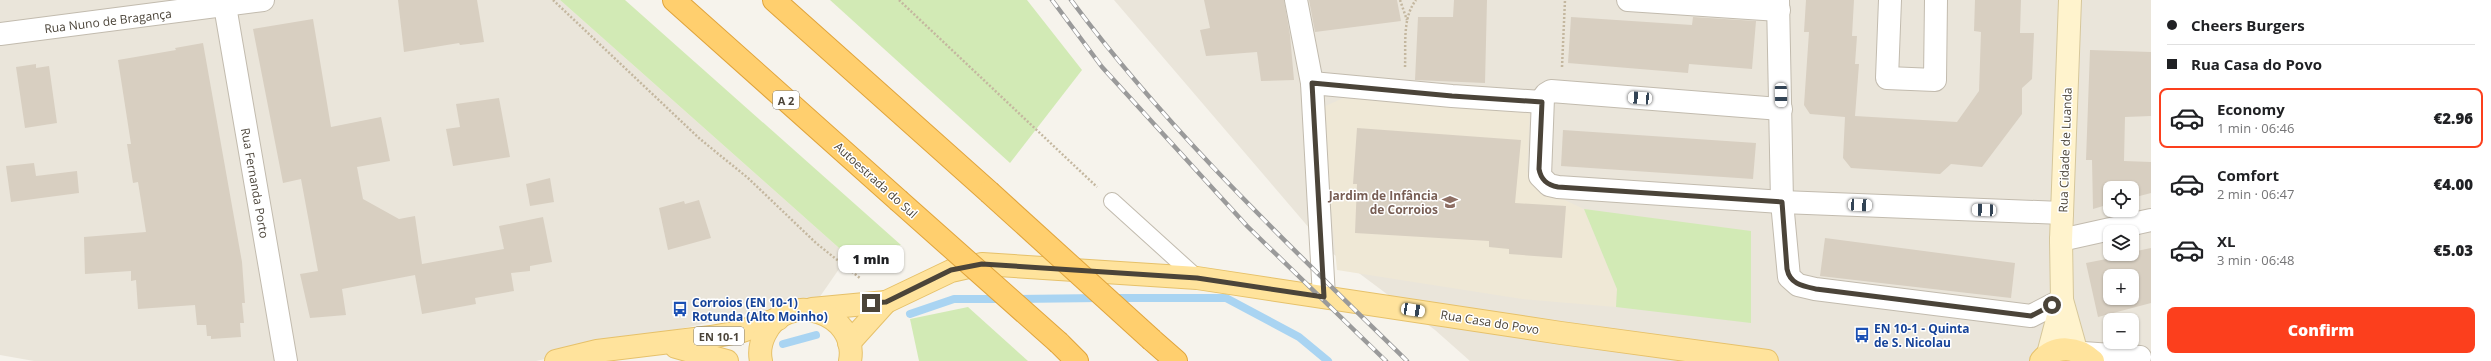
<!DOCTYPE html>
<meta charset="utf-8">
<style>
:root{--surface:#fff;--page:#f2f2f2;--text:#202124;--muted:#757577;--line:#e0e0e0;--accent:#fc3f1d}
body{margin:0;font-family:"Open Sans",sans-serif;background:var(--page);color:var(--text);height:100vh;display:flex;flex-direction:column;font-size:15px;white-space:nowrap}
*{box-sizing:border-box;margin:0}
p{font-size:13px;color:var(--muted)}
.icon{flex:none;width:22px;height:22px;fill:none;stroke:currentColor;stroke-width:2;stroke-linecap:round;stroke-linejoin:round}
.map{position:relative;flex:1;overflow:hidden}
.drawer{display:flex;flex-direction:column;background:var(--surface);width:340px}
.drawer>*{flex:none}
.banner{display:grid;align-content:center;height:88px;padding:0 16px;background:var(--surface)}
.buttons{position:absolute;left:2103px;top:181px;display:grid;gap:8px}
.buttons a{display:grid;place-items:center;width:36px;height:36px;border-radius:8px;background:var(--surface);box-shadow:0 1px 3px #0004;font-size:20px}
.end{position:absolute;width:18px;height:18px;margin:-9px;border:5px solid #4b4439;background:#fff;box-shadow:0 0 0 2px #fff}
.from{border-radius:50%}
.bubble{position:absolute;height:28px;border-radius:8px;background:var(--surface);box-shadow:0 1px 3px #0004;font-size:13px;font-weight:800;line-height:28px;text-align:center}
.car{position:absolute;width:12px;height:24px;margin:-12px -6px;border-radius:5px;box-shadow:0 0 3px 1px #0007;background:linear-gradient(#fff 24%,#345 0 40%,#fff 0 76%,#345 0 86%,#fff 0)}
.banner b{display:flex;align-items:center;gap:14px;height:38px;font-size:15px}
.banner b+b{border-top:1px solid var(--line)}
.banner i{width:10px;height:10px;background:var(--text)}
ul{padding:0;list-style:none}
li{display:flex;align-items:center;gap:12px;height:60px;margin:0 8px 6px;padding:0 8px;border:2px solid transparent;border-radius:8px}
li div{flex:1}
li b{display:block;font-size:15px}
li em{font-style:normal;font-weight:800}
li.on{border-color:var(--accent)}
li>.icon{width:36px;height:36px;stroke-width:1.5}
.primary-button{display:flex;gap:8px;margin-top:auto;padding:8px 16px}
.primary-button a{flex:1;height:46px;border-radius:8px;background:var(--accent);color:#fff;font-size:16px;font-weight:800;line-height:46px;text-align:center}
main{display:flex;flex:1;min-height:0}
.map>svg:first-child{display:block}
.residential{fill:#eae5da;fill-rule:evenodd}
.education{fill:#efe8d6}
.green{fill:#d2eab5}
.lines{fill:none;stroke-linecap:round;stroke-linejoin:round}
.stream{stroke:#a9d4f2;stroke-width:8}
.building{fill:#d8cfc1;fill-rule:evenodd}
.lane-casing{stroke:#c2bbae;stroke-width:18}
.street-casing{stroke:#c2bbae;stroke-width:24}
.secondary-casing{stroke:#d6c79b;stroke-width:24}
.primary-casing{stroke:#e6c16a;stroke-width:24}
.highway-casing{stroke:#e0a43c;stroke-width:24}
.path{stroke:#c4b79f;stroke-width:2.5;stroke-dasharray:2 2;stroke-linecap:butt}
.lane{stroke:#fff;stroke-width:16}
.street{stroke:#fff;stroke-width:22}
.secondary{stroke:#fff3cd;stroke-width:22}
.primary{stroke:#ffe39c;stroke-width:22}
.highway{stroke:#ffcf6e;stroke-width:22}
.rail-casing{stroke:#9a9a9a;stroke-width:4.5}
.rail{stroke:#fff;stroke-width:3;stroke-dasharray:9;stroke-linecap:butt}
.highway-bridge-casing{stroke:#e0a43c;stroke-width:24;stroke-linecap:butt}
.highway-bridge{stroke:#ffcf6e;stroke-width:22}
.route{stroke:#4b4439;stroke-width:5}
.labels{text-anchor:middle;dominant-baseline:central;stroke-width:3;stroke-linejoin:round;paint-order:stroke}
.shield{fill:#fff;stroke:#817c74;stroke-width:1}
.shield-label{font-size:11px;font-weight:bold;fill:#4b4439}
.street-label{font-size:12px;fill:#4b4439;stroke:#fff}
.education-label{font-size:12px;font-weight:bold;fill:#785e54;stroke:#fff;text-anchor:end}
.transit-label{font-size:12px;font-weight:bold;fill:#164399;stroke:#fff;text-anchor:start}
</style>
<main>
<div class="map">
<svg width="2151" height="361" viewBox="0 0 2151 361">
<rect width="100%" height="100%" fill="#f6f3ec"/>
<g class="residential">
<polygon points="0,0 560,0 848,256 819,298 536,361 34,361 0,355"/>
<path d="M1114 0H2151V361H1470L1435 330 1328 250ZM2110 188H2132V210H2110ZM2110 232H2132V254H2110ZM2110 276H2132V298H2110ZM2110 320H2132V342H2110Z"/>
</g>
<polygon class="education" points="1343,98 1530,109 1527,172 1554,195 1584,209 1617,289 1616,307 1522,299 1337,270 1321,108"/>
<g class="green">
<polygon points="560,0 625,0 901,245 848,256"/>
<polygon points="830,0 1027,0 1082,70 1010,163"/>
<polygon points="1584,209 1751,231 1751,323 1616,307 1617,289"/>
<polygon points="968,307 1028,361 919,361 910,319"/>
</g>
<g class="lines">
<g class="stream">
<polyline points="1112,298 1226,298 1299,337 1328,361"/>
<polyline points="1016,299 1101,298"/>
<polyline points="910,314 954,299 1003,299"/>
<polyline points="783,344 816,335"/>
</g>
</g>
<g class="building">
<polygon points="398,0 477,0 484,42 460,45 459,43 404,52"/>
<polygon points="1204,0 1284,0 1290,35 1294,80 1261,81 1257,52 1206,56 1200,30 1210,28"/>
<polygon points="1309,0 1397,0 1401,21 1315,32"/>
<polygon points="1454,0 1487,0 1485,83 1415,80 1418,17 1453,17"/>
<polygon points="1806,0 1854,0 1852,36 1857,36 1855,64 1859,64 1855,116 1957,122 1979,91 1981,32 1974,31 1975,0 2021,0 2020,33 2034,33 2032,79 2022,88 2022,114 1982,167 1951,164 1940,174 1851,168 1843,158 1845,117 1810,114 1804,105 1809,32 1804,32"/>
<polygon points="1571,17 1692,25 1693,17 1756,21 1752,69 1689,64 1688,73 1568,63"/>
<polygon points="313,19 331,127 381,117 390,161 357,167 363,199 399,219 415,216 422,264 504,249 499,226 543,217 552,262 530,266 530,271 511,273 514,291 475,298 476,304 422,314 415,275 342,289 346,315 310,318 300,274 318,271 301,179 283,183 253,29"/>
<polygon points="203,43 242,262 245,303 242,303 244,323 240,323 241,337 211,339 211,336 207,336 206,325 197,325 195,305 138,309 136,280 131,281 131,271 85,274 84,237 146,232 138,182 133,183 127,144 131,144 118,60 176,50 175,48"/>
<polygon points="2090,50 2151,52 2151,116 2125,117 2124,161 2151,162 2151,193 2132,198 2132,188 2110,188 2110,204 2093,209 2092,160 2086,160"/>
<polygon points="36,64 36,68 49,66 57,123 25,128 16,67"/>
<polygon points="499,98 510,157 453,166 446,129 460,127 456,104"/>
<polygon points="1357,128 1521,140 1515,203 1566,206 1562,258 1509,254 1509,249 1489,247 1489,241 1355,233 1357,184 1353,184"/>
<polygon points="1563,130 1756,143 1753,179 1561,166"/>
<polygon points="34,163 36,176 77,171 79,193 11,202 6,166"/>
<polygon points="550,178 554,202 530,206 526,184"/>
<polygon points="699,200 711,238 668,250 659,208 684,201 685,204"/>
<polygon points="1825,238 2015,263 2011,298 1820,276"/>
<path d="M2151 248V303L2098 317 2086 263 2132 254V252ZM2110 276H2132V298H2110Z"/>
</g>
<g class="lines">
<defs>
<polyline id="lane" points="1112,201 1197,278"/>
<g id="street">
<polyline points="1296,0 1312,83 1324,297"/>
<polyline points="1628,0 1779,10"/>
<polyline points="1778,0 1782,202 1789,277 1798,285 1815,289 2031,316 2062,300"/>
<polyline points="1890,0 1887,78 1935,80 1936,0"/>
<polyline points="225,6 286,361"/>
<polyline points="0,34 263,0"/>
<polyline points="1312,83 1452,96 1542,102"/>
<polyline points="1781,109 1551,91 1546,94 1543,98 1540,176 1549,185 1558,187 1782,202 2062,213"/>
<polyline points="2061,240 2151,220"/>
<polyline points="2083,353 2140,357"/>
</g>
<g id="secondary">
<polyline points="2070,0 2061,240 2062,300 2076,350"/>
<polyline points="2048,354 2062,301"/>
</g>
<g id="primary">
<polyline points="812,309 886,302"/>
<polyline points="849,343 886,302 951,271 982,264 1197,278 1561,333 1767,361"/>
<polyline points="676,347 727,361"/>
<polyline points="556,361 597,351 711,337 739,332 778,319"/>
<path d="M761 361C759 352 761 342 765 334 786 289 859 312 850 361"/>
<path d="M2041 361C2055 344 2078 347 2093 361"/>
</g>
<g id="highway">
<polyline points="674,0 898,200"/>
<polyline points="774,0 989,192"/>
<polyline points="1152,340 1176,361"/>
<polyline points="1059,343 1077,361"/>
</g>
</defs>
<use href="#lane" class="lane-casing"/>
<use href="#street" class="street-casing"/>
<use href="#secondary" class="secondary-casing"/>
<use href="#primary" class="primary-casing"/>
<use href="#highway" class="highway-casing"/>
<g class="path">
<polyline points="553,0 700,139 748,178 816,243 861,279"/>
<polyline points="899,0 1097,187"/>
<polyline points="1400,0 1407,20"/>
<path d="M1405 67C1406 45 1402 18 1416 0"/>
<polyline points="1562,67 1565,0"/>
</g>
<use href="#lane" class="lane"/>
<use href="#street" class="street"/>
<use href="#secondary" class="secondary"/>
<use href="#primary" class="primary"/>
<use href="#highway" class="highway"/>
<defs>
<g id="rail">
<polyline points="1052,0 1102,67 1247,226 1386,361"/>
<path d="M1071 0C1169 132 1290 246 1407 361"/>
</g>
</defs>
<use href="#rail" class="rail-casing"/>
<use href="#rail" class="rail"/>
<defs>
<g id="highway-bridge">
<polyline points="989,192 1152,340"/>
<polyline points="898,200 1059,343"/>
</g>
</defs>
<use href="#highway-bridge" class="highway-bridge-casing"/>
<use href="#highway-bridge" class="highway-bridge"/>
</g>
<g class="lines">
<path class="route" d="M871 303 886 302 951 270 982 264 1197 278 1324 297 1312 83 1452 96 1542 102 1539 169C1541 180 1547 185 1558 187L1782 202 1787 269C1790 284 1802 286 1816 289L2031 316 2052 305"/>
</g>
<defs>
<symbol id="school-bare" viewBox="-9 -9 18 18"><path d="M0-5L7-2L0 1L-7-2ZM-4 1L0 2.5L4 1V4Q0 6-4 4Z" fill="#8d6e63" stroke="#fff" stroke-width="2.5" paint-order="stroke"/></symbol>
<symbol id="bus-bare" viewBox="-9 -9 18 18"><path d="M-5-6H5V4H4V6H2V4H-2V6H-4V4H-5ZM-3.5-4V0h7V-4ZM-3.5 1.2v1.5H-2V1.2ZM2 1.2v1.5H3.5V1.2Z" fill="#1a4fb4" stroke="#fff" stroke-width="2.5" paint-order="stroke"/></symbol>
</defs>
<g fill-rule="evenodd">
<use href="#school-bare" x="1439" y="191" width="22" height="22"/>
<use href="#bus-bare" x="669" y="298" width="22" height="22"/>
<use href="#bus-bare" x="1851" y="324" width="22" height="22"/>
</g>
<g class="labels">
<g class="shield">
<rect x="773" y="91" width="26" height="18" rx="3"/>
<rect x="694" y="327" width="50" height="18" rx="3"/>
</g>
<g class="shield-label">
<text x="786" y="100">A 2</text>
<text x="719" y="336">EN 10-1</text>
</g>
<g class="street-label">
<text transform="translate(108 21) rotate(-7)">Rua Nuno de Bragança</text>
<text transform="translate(2065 150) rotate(-88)">Rua Cidade de Luanda</text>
<text transform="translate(876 180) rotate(42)">Autoestrada do Sul</text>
<text transform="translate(255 183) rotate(80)">Rua Fernanda Porto</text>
<text transform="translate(1490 322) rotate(9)">Rua Casa do Povo</text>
</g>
<g class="education-label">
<text x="1438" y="195">Jardim de Infância<tspan x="1438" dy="14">de Corroios</tspan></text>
</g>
<g class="transit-label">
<text x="692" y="302">Corroios (EN 10-1)<tspan x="692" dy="14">Rotunda (Alto Moinho)</tspan></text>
<text x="1874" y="328">EN 10-1 - Quinta<tspan x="1874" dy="14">de S. Nicolau</tspan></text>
</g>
</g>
</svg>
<div class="buttons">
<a><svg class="icon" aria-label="locate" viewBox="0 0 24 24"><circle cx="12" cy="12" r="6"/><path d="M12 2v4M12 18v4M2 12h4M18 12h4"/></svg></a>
<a><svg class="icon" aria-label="layers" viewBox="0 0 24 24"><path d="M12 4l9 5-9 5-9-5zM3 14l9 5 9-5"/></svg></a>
<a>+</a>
<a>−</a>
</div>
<i class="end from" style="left:2052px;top:305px"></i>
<i class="end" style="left:871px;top:303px"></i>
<div class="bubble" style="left:838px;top:245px;width:66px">1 min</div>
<i class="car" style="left:1781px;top:95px;rotate:179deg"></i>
<i class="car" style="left:1640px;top:98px;rotate:274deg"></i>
<i class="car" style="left:1860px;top:205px;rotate:93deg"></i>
<i class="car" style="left:1984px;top:210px;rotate:272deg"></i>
<i class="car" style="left:1413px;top:310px;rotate:99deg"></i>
</div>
<section class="drawer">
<div class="banner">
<b><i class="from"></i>Cheers Burgers</b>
<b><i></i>Rua Casa do Povo</b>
</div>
<ul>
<li class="on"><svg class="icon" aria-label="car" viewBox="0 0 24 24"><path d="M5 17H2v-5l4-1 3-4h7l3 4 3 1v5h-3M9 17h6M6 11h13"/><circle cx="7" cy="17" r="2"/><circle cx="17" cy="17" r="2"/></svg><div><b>Economy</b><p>1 min · 06:46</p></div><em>€2.96</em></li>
<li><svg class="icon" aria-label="car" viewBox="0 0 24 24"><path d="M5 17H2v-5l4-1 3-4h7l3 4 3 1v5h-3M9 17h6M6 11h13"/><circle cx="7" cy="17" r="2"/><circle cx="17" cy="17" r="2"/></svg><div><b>Comfort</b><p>2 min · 06:47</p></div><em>€4.00</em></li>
<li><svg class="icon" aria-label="car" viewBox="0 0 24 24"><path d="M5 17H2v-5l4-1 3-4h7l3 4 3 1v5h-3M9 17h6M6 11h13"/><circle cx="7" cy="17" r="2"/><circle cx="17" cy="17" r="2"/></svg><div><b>XL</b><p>3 min · 06:48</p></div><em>€5.03</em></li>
</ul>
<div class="primary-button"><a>Confirm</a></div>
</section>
</main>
